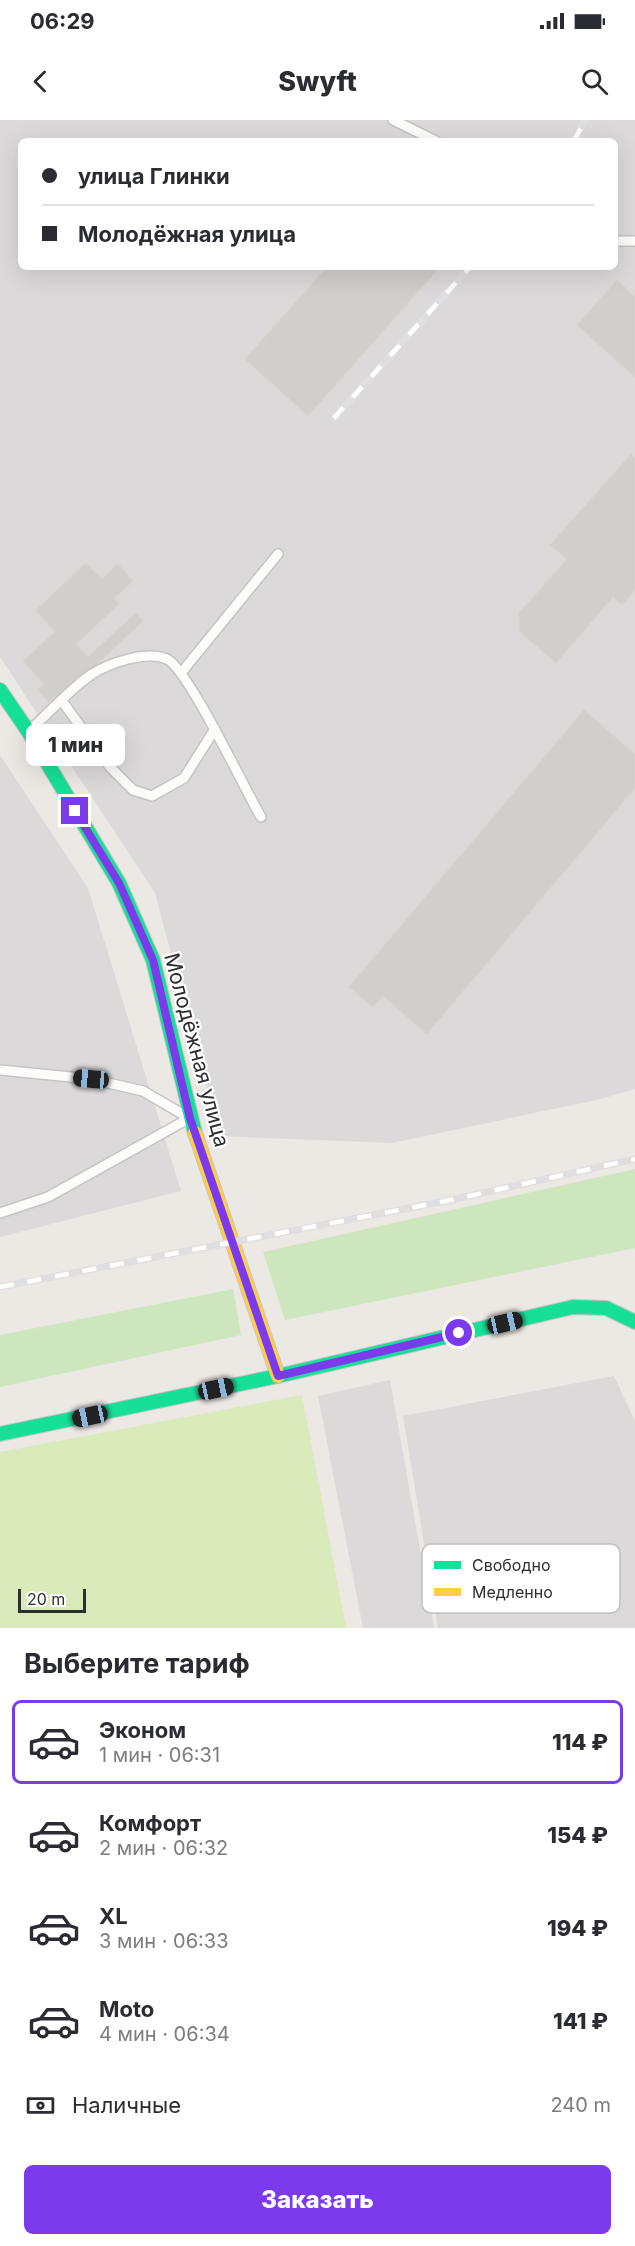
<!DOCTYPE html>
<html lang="ru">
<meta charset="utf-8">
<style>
:root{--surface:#fff;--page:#f7f7f7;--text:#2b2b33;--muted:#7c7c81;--line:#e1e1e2;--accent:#7c3aed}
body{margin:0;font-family:Inter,sans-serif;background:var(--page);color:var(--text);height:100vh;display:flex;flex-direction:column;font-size:22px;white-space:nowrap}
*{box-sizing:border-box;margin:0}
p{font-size:20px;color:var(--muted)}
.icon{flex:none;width:33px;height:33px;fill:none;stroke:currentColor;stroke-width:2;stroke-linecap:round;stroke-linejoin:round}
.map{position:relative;height:1508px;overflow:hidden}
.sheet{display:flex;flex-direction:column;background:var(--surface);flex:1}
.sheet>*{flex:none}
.top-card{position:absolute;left:18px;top:18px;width:600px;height:132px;border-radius:9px;box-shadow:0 6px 24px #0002;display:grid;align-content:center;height:132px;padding:0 24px;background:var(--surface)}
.scale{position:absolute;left:18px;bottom:15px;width:68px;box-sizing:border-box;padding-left:6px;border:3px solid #2e2e2e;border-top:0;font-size:16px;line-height:21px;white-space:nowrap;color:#2e2e2e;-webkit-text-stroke:4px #fff;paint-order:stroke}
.end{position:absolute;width:27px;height:27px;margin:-14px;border:8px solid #7c3aed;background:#fff;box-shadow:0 0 0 3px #fff}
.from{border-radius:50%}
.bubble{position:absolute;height:42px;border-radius:9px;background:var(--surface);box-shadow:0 6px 24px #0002;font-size:20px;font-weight:800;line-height:42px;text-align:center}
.car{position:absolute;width:18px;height:36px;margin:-18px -9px;border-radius:8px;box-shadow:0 0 4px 2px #0007;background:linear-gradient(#222 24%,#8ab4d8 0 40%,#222 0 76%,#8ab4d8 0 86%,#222 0)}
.top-card b{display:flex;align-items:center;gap:21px;height:57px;font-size:22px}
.top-card b+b{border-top:2px solid var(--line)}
.top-card i{width:15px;height:15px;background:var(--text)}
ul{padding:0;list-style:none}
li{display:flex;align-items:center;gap:18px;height:84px;margin:0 12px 9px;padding:0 12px;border:3px solid transparent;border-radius:9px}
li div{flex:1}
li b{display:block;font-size:22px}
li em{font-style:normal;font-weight:800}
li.on{border-color:var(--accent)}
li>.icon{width:54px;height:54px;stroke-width:1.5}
h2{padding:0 24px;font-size:27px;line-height:72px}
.pay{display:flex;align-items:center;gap:15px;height:66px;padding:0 24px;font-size:22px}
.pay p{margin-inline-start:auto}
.button{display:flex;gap:12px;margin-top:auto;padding:12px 24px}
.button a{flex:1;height:69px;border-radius:9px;background:var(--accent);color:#fff;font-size:24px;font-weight:800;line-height:69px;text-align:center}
.status{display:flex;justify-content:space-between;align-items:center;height:42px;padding:0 30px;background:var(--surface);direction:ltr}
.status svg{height:16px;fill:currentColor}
header{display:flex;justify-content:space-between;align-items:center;height:78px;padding:0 24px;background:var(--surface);font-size:27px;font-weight:800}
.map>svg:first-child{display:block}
.industrial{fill:#dcd9db;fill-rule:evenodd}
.green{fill:#cee6be}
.pitch{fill:#d9eabb}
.building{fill:#d1cecb;stroke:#d7d4d0;stroke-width:1.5}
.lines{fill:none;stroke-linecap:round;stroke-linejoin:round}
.lane-casing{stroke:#c5c4c5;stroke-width:12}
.fast-casing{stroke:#c5c4c5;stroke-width:16}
.slow-casing{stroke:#c5c4c5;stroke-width:16}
.lane{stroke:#fcfcfb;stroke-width:9}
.fast{stroke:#16e098;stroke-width:14}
.slow{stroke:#ffcf43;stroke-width:14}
.rail-casing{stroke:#dfdfe1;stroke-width:7}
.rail{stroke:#fff;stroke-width:4.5;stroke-dasharray:14;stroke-linecap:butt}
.route{stroke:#7c3aed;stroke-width:8}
.labels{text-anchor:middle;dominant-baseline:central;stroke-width:4.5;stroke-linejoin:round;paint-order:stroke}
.street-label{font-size:21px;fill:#2e2e2e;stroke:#fff}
.key{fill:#fff;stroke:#c0c0c0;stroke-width:1.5}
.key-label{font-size:16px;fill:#2e2e2e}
</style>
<div class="status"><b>06:29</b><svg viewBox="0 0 49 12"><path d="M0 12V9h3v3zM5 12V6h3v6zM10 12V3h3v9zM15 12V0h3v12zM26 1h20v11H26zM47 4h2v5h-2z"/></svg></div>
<header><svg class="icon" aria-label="back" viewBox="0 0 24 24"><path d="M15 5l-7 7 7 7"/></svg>Swyft<svg class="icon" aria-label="search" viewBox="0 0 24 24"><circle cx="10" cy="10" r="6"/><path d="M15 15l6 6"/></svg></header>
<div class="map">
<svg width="635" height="1508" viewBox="0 0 635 1508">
<rect width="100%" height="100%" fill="#ece8e4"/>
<g class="industrial">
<path d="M0 0H635V969L601 979 392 1023 220 1016 155 773 0 537ZM21 21H615V147H21Z"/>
<polygon points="0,635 88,768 181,1071 0,1117"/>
<polygon points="614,1256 635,1301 635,1508 438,1508 403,1296"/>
<polygon points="390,1260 434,1508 363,1508 318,1276"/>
</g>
<g class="green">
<polygon points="635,1049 635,1128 285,1200 263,1132"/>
<polygon points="233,1169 241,1215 0,1267 0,1215"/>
</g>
<polygon class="pitch" points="302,1275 346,1508 0,1508 0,1332"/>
<g class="building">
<polygon points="327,147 440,147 308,296 245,239"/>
<polygon points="617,160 635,177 635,257 577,205"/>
<polygon points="631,334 635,338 635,470 622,485 613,477 556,543 519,511 519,493 567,439 550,425"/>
<polygon points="86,443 102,459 118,444 133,461 114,478 119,484 76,524 88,537 136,493 143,501 58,581 54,576 49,582 38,570 44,564 23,541 55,512 36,490"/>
<polygon points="584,590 635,634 635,668 427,914 383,876 373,887 349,867"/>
</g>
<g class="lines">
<defs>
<g id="lane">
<polyline points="393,0 436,21"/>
<polyline points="615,121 635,121"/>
<polyline points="181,553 278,434"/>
<polyline points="62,581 110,647 133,670 152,676 184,658 215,609"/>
<path d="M30 610C50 592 70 569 92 554 110 543 146 530 167 539 188 549 245 670 261 697"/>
<polyline points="0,950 91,959 143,971 184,995"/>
<polyline points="0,1093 48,1077 188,999"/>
</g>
<g id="fast">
<polyline points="0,570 28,611 119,763 153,840 195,1013"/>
<polyline points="0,1314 278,1256 573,1187 606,1188 635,1202"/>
</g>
<polyline id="slow" points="195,1013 278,1256"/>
</defs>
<use href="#lane" class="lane-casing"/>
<use href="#fast" class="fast-casing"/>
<use href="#slow" class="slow-casing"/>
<use href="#lane" class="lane"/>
<use href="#fast" class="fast"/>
<use href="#slow" class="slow"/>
<defs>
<g id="rail">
<polyline points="574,21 585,0"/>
<polyline points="334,298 470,147"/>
<polyline points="0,1167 451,1080 635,1039"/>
</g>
</defs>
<use href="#rail" class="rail-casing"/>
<use href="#rail" class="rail"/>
</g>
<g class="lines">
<polyline class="route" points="75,691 119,763 153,840 190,998 278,1256 459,1213"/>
</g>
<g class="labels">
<g class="street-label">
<text transform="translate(197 930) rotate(75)">Молодёжная улица</text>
</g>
</g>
<rect x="422" y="1424" width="198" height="69" rx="9" class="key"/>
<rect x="434" y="1441" width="27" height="8" fill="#16e098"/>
<rect x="434" y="1468" width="27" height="8" fill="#ffcf43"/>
<g class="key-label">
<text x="472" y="1451">Свободно</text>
<text x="472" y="1478">Медленно</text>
</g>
</svg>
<div class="scale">20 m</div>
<i class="end from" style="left:459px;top:1213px"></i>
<i class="end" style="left:75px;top:691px"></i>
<div class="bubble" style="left:26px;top:604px;width:99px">1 мин</div>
<i class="car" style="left:91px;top:959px;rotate:275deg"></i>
<i class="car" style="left:505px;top:1203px;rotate:77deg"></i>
<i class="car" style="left:216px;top:1269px;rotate:78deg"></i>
<i class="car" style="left:90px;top:1296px;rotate:258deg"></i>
<div class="top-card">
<b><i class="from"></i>улица Глинки</b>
<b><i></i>Молодёжная улица</b>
</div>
</div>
<section class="sheet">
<h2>Выберите тариф</h2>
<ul>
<li class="on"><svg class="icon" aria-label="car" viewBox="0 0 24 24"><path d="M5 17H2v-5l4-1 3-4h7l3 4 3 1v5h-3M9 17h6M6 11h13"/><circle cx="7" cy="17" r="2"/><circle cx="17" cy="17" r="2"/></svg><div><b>Эконом</b><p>1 мин · 06:31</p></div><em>114 ₽</em></li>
<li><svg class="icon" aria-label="car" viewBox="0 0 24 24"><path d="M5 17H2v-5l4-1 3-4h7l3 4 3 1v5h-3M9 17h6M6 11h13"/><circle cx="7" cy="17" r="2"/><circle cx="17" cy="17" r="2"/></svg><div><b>Комфорт</b><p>2 мин · 06:32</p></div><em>154 ₽</em></li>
<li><svg class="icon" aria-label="car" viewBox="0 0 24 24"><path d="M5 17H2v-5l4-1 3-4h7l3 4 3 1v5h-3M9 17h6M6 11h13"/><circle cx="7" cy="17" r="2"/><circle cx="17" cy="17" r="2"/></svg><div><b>XL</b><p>3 мин · 06:33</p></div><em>194 ₽</em></li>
<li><svg class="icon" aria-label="car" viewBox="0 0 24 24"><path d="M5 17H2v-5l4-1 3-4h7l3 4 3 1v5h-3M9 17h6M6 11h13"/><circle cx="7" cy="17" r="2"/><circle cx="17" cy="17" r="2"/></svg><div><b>Moto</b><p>4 мин · 06:34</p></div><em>141 ₽</em></li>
</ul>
<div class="pay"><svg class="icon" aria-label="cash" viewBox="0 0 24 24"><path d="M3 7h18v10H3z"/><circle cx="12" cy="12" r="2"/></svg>Наличные<p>240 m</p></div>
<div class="button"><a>Заказать</a></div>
</section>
